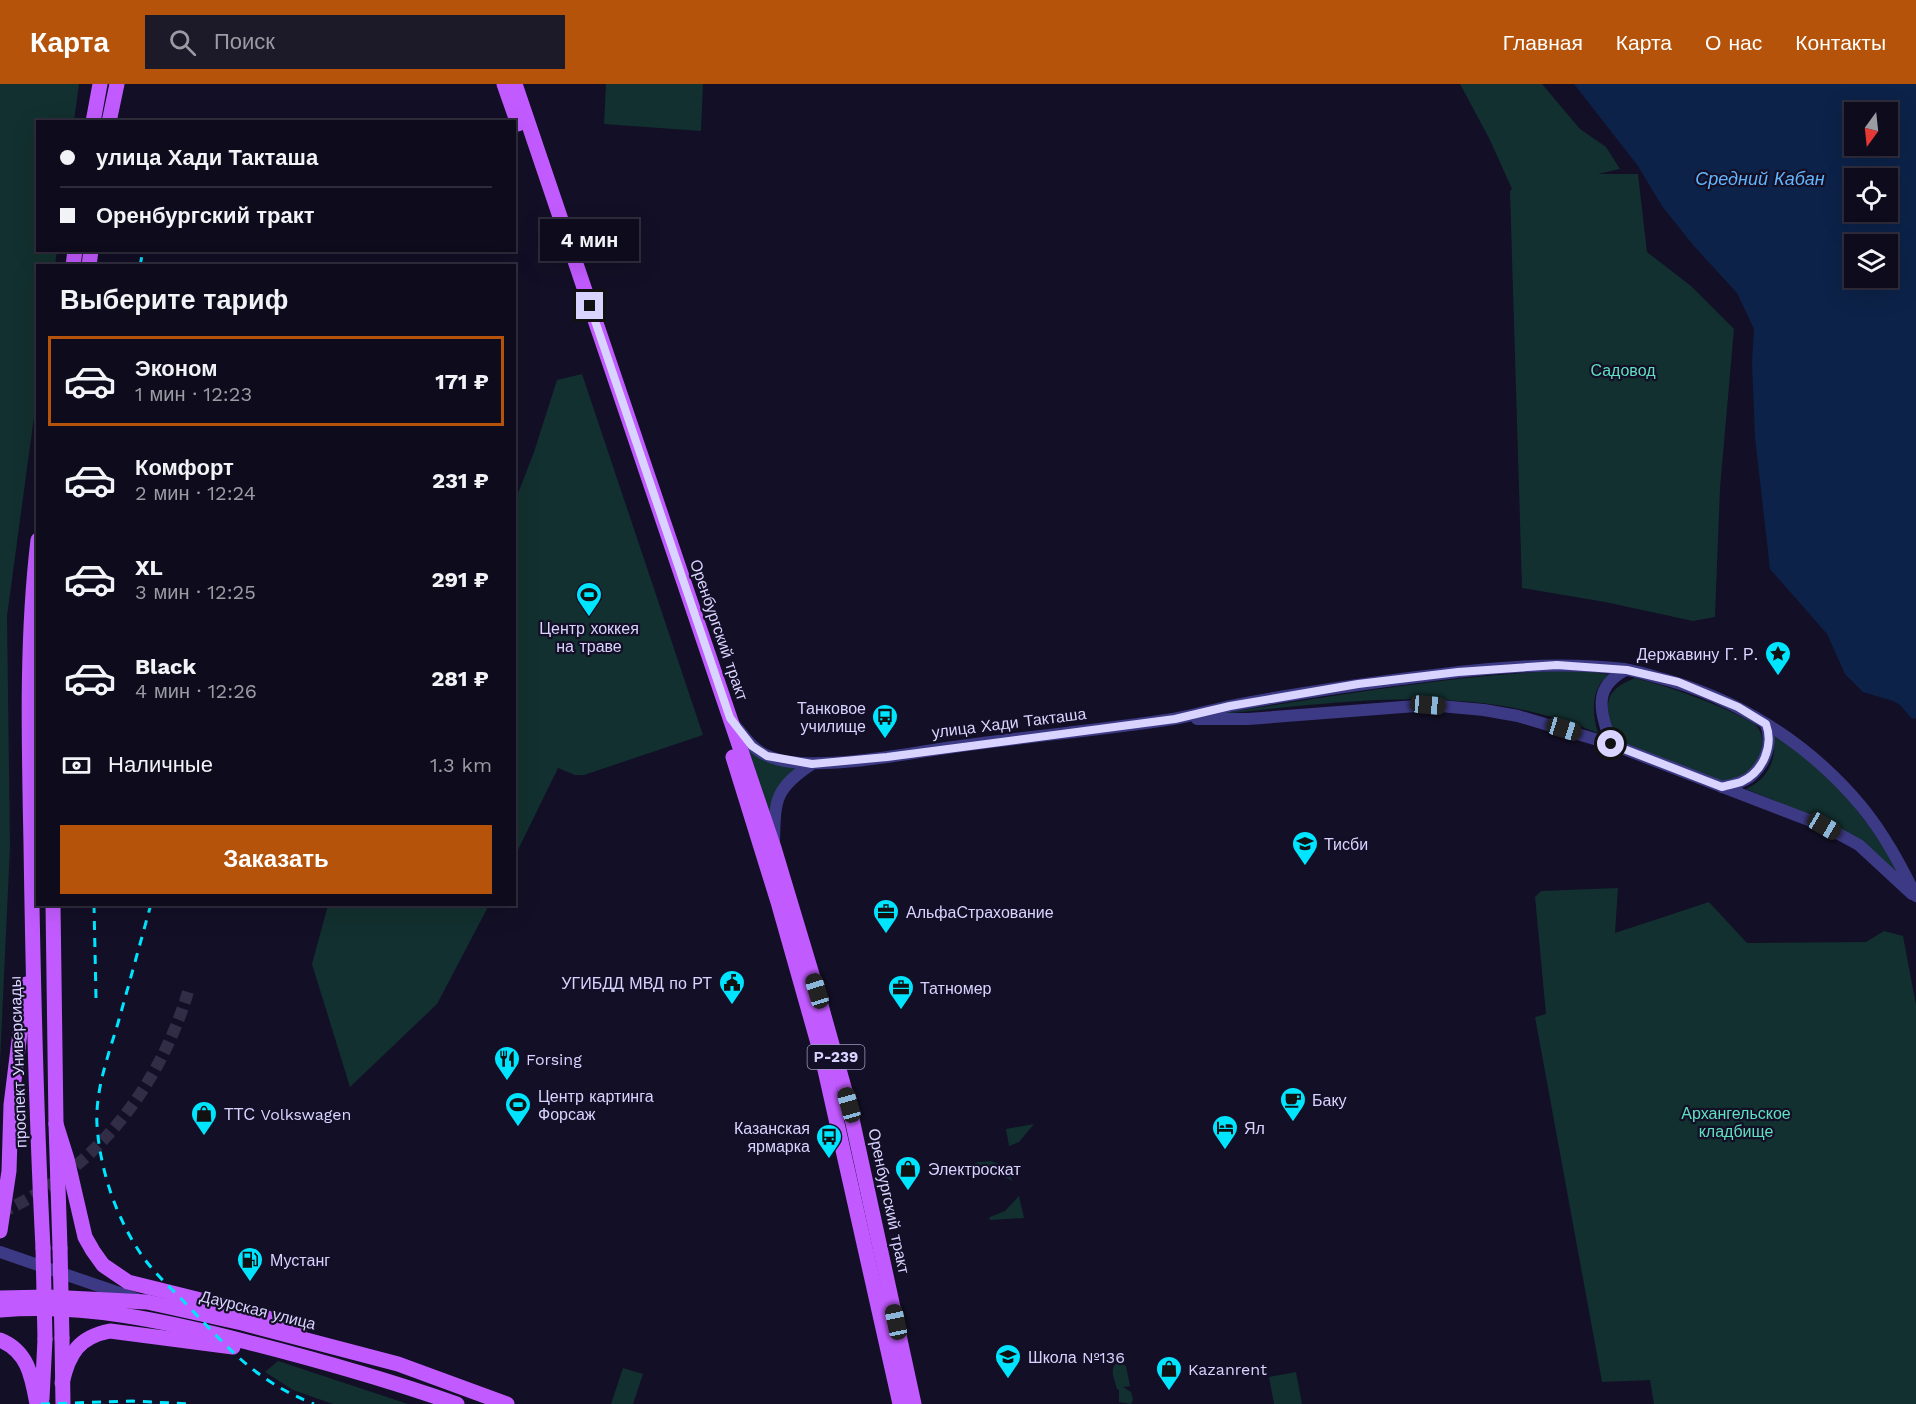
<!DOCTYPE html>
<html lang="ru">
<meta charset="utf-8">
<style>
:root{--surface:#0e0b1c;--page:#1c1929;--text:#f1f3f6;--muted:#9b9ba3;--line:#2e2b3b;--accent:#b45309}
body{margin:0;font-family:"Work Sans",sans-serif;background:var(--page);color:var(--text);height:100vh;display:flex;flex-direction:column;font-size:22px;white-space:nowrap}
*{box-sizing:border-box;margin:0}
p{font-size:20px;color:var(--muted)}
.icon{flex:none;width:33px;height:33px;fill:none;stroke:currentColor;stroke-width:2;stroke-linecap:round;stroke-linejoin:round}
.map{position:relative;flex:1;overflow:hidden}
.details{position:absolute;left:36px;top:180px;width:480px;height:642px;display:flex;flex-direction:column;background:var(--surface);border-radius:0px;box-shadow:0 6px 24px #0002,0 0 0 2px var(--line)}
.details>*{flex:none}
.banner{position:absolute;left:36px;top:36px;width:480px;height:132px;border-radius:0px;box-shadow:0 6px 24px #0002,0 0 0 2px var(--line);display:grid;align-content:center;height:132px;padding:0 24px;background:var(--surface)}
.needle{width:39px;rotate:195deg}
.controls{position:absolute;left:1844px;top:18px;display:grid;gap:12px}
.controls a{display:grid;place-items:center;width:54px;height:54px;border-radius:0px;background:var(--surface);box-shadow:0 6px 24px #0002,0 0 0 2px var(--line);font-size:30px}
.end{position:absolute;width:27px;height:27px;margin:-14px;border:8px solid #d9d4ff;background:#111;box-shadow:0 0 0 3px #111}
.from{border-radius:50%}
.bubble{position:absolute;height:42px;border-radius:0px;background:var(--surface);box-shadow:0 6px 24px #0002,0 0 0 2px var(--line);font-size:20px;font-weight:700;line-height:42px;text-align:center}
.car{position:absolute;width:18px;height:36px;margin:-18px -9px;border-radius:8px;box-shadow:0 0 4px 2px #0007;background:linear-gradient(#222 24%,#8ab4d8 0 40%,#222 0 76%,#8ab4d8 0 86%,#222 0)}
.banner b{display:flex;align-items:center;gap:21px;height:57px;font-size:22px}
.banner b+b{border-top:2px solid var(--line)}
.banner i{width:15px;height:15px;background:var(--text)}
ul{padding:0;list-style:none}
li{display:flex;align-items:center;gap:18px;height:90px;margin:0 12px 9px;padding:0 12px;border:3px solid transparent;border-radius:0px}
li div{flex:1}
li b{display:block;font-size:22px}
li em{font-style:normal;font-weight:700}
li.selected{border-color:var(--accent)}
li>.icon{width:54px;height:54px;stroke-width:1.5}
h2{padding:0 24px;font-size:27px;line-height:72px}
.pay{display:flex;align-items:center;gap:15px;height:66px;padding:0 24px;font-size:22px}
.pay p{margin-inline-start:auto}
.primary-button{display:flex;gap:12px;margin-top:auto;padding:12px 24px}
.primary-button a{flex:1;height:69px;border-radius:0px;background:var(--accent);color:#fff;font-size:24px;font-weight:700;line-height:69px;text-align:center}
header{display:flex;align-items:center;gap:36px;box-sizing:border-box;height:84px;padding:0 30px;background:var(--accent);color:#fff}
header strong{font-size:28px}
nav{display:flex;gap:33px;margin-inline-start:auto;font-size:21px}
.search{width:420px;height:54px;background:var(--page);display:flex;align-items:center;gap:15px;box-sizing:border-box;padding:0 21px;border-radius:0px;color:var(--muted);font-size:22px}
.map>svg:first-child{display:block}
.green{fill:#12302f}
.water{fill:#0c2248;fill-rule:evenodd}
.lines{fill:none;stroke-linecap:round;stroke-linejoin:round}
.tertiary-tunnel{stroke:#312d47;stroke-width:12;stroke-dasharray:12 6;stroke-linecap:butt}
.tertiary{stroke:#3d3a85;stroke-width:12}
.primary{stroke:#c25bff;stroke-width:15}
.rail{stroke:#00e5ff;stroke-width:3;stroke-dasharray:9 8;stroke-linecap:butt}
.primary-bridge{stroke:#c25bff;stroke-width:15}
.route{stroke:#d9d4ff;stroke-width:8}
.labels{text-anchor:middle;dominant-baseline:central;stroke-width:4.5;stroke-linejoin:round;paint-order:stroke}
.shield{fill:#130f26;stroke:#9e99be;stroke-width:1.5}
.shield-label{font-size:15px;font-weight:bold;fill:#d9d4ff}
.park-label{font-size:16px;fill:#5fe0c0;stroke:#130f26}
.poi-label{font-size:16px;fill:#d9d4ff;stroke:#130f26;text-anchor:start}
.street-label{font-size:16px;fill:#d9d4ff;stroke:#130f26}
.water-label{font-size:18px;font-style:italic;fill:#62b6ff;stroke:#130f26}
</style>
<header>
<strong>Карта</strong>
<div class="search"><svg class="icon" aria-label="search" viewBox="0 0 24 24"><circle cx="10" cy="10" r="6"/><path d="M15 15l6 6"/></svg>Поиск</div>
<nav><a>Главная</a><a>Карта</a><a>О нас</a><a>Контакты</a></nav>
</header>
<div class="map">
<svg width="1916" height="1320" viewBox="0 0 1916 1320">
<rect width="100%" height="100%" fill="#130f26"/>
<g class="green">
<polygon points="0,0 79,0 74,37 38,38 38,166 57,167 55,181 38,182 37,311 7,532 10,763 0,978"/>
<polygon points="606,0 703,0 701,47 604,40"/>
<polygon points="1460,0 1542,0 1580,45 1606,63 1620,85 1598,90 1638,90 1647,168 1691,202 1734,245 1720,404 1715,533 1693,537 1605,518 1522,504 1510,107 1512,105 1489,54"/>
<polygon points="582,290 703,651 584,691 575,691 558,684 515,772 515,417 534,368 557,296"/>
<path d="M1558 587 1594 588 1611 591C1590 600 1592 631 1598 649 1575 640 1551 632 1528 627 1422 603 1309 622 1202 632 1320 615 1439 592 1558 587Z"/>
<path d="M1635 594C1677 605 1715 619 1754 639 1769 654 1760 670 1754 687L1727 699 1621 659C1613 652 1612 648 1610 638 1604 613 1611 604 1635 594Z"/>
<path d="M1773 651C1831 688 1866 731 1899 790 1854 746 1804 729 1746 705 1768 695 1778 675 1773 651Z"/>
<path d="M747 664C767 682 779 681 804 681 776 700 775 702 772 736Z"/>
<polygon points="1618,804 1615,849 1709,818 1747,859 1866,858 1884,847 1903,852 1916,921 1916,1320 1654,1320 1650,1296 1602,1298 1535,933 1546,930 1535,813 1541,807"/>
<polygon points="328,821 489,821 437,920 350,1003 312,880"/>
<polygon points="1034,1040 1019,1058 1009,1062 1006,1045"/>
<polygon points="991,1077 1008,1083 1012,1097 994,1087 971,1082 978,1078"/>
<polygon points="1019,1112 1024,1134 989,1136 990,1133 1005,1127"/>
<polygon points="278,1277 408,1320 333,1320 293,1306 265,1288"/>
<path d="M1118 1278 1126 1282 1130 1302 1123 1303 1131 1308 1133 1316 1131 1320 1119 1318V1306L1117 1305C1115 1296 1108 1284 1118 1278Z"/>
<polygon points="623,1284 643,1290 633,1320 611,1320"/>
<polygon points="1296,1288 1302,1320 1274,1320 1269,1293"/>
</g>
<path class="water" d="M1574 0H1916V634L1912 635 1900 621 1893 617 1863 608 1845 590 1827 550 1770 485 1755 354 1752 277 1754 245 1737 209 1693 161 1662 122 1638 82ZM1854 28H1887V62H1854ZM1854 94H1887V128H1854ZM1854 160H1887V194H1854Z"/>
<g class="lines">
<path class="tertiary-tunnel" d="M0 1129C94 1087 158 1006 188 908"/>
<g class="tertiary">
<polyline points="1197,635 1248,635 1429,621 1484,626 1518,632 1611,660 1824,742 1859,761 1912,810"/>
<path d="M734 640C744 652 752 665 766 671 804 690 898 671 940 665 1018 653 1096 647 1173 635 1192 632 1211 626 1230 622 1292 610 1354 601 1417 593 1486 584 1555 577 1624 585 1635 587 1646 590 1656 593 1736 613 1809 659 1862 723 1884 750 1900 780 1916 812"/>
<path d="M1611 660C1602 630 1590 604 1626 586"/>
<path d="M1722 703C1731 701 1742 699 1750 693 1766 679 1773 660 1766 640"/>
<path d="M774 759C775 716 774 705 812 680"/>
<polyline points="0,1168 137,1215"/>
</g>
<g class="primary">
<polyline points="504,0 518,40"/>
<polyline points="515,0 774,764 817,907 849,1021 914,1320"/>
<polyline points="93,38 100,0"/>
<polyline points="109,38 117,0"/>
<polyline points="73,182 75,166"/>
<polyline points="89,182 91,166"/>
<path d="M38 456C26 557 29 658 31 760 33 895 36 1030 43 1164"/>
<polyline points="733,673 778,818 823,977 900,1320"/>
<polyline points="53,820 56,1040 60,1164"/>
<polyline points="56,1040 67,1075 85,1153 93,1167 103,1181 128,1198 257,1230 299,1246"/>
<polyline points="0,1147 9,1087 11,1021 26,900"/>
<polyline points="0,1214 48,1213 147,1218 242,1239 398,1280 507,1320"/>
<path d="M0 1226C85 1219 165 1237 247 1258 318 1276 388 1296 457 1320"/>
<polyline points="62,1254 63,1320"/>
<path d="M0 1256C28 1267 32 1293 37 1320"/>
<path d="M62 1299C69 1269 79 1253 110 1247L233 1263"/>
<polyline points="42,1315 45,1255"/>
</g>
<g class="rail">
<polyline points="140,182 143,166"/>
<polyline points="94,820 96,914"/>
<path d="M151 820C140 860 129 900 118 939 108 972 95 1007 97 1041 100 1087 117 1136 143 1173 156 1191 174 1207 189 1223 231 1267 256 1297 314 1320"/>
<polyline points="41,1320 132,1317 192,1320"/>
</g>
<g class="primary-bridge">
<polyline points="43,1164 45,1255"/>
<polyline points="60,1164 62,1254"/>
</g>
</g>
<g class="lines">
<path class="route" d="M590 222 730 634 752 662 767 672 812 680 887 673 1175 635 1230 622 1358 600 1458 588 1557 581 1627 586 1678 598 1738 623 1766 640C1774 662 1763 688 1741 698 1735 700 1728 701 1722 703L1611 660"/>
</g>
<defs>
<symbol id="stadium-pin" viewBox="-11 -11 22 30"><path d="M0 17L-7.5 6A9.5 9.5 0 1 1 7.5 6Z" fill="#00e5ff" stroke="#130f26"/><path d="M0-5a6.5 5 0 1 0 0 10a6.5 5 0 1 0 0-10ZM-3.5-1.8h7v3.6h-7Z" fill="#111"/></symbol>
<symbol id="sight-pin" viewBox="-11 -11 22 30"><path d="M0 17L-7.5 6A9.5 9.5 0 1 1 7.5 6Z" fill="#00e5ff" stroke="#130f26"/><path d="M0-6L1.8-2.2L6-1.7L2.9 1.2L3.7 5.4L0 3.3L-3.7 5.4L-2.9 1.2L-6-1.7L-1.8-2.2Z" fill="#111"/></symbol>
<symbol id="bus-pin" viewBox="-11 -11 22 30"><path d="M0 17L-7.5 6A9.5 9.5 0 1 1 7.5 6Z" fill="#00e5ff" stroke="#130f26"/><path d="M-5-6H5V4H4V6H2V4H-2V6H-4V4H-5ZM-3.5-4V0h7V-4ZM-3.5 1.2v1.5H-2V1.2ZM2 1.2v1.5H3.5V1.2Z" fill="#111"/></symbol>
<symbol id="university-pin" viewBox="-11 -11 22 30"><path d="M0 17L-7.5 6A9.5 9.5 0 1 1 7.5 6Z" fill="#00e5ff" stroke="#130f26"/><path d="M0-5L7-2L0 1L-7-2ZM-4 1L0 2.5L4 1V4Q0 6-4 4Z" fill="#111"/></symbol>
<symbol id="office-pin" viewBox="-11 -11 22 30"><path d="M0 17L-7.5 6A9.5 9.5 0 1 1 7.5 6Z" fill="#00e5ff" stroke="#130f26"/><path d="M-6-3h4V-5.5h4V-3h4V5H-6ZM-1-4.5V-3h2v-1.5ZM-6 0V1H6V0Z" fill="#111"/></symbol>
<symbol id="civic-pin" viewBox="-11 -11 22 30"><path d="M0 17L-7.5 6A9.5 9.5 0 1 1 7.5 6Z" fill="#00e5ff" stroke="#130f26"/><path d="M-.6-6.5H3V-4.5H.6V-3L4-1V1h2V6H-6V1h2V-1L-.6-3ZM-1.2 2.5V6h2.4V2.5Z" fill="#111"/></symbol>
<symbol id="restaurant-pin" viewBox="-11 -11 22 30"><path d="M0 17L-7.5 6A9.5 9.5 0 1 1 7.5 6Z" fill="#00e5ff" stroke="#130f26"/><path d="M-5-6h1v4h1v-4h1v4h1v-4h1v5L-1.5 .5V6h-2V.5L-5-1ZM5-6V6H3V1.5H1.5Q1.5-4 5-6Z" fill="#111"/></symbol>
<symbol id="cafe-pin" viewBox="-11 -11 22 30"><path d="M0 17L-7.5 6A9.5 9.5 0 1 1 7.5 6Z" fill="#00e5ff" stroke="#130f26"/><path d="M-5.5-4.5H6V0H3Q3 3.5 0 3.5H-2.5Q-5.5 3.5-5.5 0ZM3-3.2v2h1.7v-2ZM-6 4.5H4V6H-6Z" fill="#111"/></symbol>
<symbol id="shop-pin" viewBox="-11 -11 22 30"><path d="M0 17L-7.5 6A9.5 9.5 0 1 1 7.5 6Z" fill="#00e5ff" stroke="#130f26"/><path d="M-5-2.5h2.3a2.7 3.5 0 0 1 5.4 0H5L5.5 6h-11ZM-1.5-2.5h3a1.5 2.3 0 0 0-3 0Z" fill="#111"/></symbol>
<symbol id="hotel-pin" viewBox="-11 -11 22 30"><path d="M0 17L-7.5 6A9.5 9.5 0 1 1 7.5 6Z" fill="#00e5ff" stroke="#130f26"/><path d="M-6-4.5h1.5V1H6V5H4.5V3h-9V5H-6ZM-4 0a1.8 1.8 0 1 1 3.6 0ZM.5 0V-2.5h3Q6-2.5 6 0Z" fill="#111"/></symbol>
<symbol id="fuel-pin" viewBox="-11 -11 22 30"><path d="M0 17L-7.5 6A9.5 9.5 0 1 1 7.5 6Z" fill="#00e5ff" stroke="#130f26"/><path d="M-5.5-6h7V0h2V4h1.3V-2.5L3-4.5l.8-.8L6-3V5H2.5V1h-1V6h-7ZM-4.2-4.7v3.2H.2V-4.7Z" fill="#111"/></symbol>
<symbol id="school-pin" viewBox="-11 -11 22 30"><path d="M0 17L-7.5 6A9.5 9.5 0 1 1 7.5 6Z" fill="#00e5ff" stroke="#130f26"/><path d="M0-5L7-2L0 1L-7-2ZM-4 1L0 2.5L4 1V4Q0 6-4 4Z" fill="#111"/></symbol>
</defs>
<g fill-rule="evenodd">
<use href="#stadium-pin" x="574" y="496" width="30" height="40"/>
<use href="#sight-pin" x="1763" y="555" width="30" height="40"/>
<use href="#bus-pin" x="870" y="618" width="30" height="40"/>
<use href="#university-pin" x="1290" y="745" width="30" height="40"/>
<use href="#office-pin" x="871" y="813" width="30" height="40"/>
<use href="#civic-pin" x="717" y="884" width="30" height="40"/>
<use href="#office-pin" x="886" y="889" width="30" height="40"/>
<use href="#restaurant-pin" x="492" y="960" width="30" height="40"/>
<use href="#cafe-pin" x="1278" y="1001" width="30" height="40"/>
<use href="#stadium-pin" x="503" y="1006" width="30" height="40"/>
<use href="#shop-pin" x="189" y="1015" width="30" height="40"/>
<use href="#hotel-pin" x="1210" y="1029" width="30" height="40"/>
<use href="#bus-pin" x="814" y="1038" width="30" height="40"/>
<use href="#shop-pin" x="893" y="1070" width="30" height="40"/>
<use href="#fuel-pin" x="235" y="1161" width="30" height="40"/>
<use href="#school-pin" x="993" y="1258" width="30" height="40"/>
<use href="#shop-pin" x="1154" y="1270" width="30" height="40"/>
</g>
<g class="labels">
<rect class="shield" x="807.5" y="961" width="57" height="24" rx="4.5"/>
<g class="shield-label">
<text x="836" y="973">Р-239</text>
</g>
<g class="park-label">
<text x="1623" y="286">Садовод</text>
<text x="1736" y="1029">Архангельское<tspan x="1736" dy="18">кладбище</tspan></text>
</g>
<g class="poi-label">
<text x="589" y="544" text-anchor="middle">Центр хоккея<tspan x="589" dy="18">на траве</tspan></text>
<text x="1758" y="570" text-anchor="end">Державину Г. Р.</text>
<text x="866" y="624" text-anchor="end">Танковое<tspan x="866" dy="18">училище</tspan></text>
<text x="1324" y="760">Тисби</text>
<text x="906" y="828">АльфаСтрахование</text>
<text x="712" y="899" text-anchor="end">УГИБДД МВД по РТ</text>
<text x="920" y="904">Татномер</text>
<text x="526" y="975">Forsing</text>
<text x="538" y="1012">Центр картинга<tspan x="538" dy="18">Форсаж</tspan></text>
<text x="1312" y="1016">Баку</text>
<text x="224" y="1030">ТТС Volkswagen</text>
<text x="810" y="1044" text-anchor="end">Казанская<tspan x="810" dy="18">ярмарка</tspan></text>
<text x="1244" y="1044">Ял</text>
<text x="928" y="1085">Электроскат</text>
<text x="270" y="1176">Мустанг</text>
<text x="1028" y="1273">Школа №136</text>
<text x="1188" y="1285">Kazanrent</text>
</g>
<g class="street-label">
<text transform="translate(719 546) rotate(71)">Оренбургский тракт</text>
<text transform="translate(1009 639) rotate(-7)">улица Хади Такташа</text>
<text transform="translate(18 978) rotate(-92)">проспект Универсиады</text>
<text transform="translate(889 1117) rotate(78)">Оренбургский тракт</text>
<text transform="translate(258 1226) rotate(14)">Даурская улица</text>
</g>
<g class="water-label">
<text x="1760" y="94">Средний Кабан</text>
</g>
</g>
</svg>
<div class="controls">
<a><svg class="needle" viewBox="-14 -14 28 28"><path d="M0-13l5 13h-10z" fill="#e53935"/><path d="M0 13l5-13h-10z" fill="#9b9ba3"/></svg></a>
<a><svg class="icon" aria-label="locate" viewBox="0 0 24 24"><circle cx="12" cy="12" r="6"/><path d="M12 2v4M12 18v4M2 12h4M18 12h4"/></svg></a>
<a><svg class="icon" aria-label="layers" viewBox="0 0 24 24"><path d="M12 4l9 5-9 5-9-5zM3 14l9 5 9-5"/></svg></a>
</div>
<i class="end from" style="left:1611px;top:660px"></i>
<i class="end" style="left:590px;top:222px"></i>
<div class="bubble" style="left:540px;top:135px;width:99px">4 мин</div>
<i class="car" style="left:1428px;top:621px;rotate:95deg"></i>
<i class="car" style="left:1564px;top:645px;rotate:107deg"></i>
<i class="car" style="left:1824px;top:742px;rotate:120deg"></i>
<i class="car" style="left:817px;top:907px;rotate:343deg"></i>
<i class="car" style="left:849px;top:1021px;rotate:344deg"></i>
<i class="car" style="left:896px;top:1238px;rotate:348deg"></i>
<div class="banner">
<b><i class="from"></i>улица Хади Такташа</b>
<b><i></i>Оренбургский тракт</b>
</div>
<section class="details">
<h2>Выберите тариф</h2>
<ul>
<li class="selected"><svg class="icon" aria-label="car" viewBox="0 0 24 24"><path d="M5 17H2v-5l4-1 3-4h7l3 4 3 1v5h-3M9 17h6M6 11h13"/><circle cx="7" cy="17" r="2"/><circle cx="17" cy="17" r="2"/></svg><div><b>Эконом</b><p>1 мин · 12:23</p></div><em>171 ₽</em></li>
<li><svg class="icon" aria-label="car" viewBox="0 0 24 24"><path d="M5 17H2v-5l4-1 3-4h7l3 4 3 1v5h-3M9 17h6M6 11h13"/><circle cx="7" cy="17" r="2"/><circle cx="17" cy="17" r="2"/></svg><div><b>Комфорт</b><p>2 мин · 12:24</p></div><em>231 ₽</em></li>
<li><svg class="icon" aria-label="car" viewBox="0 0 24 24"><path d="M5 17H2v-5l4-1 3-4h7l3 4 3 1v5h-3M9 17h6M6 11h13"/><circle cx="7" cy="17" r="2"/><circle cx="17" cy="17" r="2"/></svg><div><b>XL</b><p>3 мин · 12:25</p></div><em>291 ₽</em></li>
<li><svg class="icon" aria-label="car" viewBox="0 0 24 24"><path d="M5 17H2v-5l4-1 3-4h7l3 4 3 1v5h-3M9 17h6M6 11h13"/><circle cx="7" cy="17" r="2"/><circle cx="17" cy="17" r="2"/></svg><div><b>Black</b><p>4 мин · 12:26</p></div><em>281 ₽</em></li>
</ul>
<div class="pay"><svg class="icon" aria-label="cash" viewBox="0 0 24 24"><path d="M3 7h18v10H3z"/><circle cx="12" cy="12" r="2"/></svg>Наличные<p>1.3 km</p></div>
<div class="primary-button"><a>Заказать</a></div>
</section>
</div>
